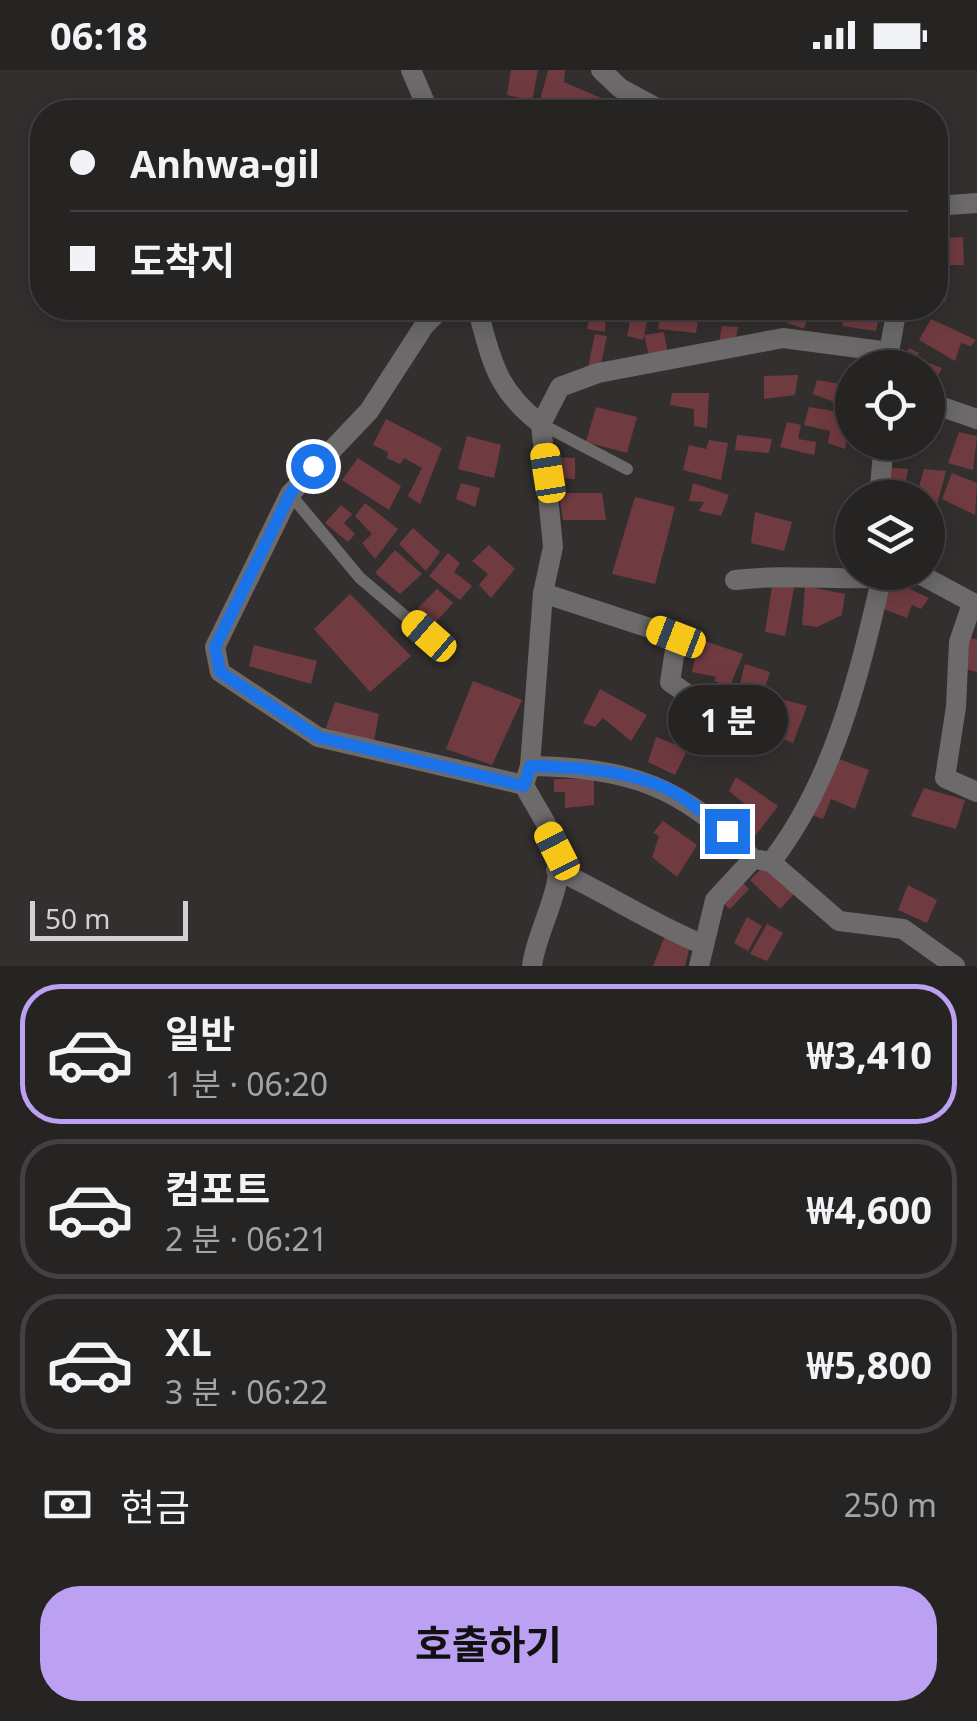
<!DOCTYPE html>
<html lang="ko">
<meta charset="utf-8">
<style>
:root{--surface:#262323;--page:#2e2b2b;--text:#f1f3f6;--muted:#a4a4a6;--line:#424041;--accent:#bca0f2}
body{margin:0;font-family:"Noto Sans","Noto Sans KR",sans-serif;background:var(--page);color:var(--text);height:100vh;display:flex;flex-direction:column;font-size:38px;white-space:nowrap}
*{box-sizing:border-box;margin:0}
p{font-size:32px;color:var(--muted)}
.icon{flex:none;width:55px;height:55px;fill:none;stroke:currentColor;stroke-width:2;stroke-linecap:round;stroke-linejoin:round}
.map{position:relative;height:896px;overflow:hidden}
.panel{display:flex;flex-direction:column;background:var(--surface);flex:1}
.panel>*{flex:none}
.banner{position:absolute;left:30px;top:30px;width:918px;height:220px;border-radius:40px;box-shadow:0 5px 25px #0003,0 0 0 2px var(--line);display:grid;align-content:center;height:220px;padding:0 40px;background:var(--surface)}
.buttons{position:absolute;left:835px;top:280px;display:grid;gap:20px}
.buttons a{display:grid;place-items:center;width:110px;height:110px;border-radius:50%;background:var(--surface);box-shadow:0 5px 25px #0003,0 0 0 2px var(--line);font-size:50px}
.scale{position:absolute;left:30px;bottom:25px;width:158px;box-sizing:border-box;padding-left:10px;border:5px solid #d3d0d1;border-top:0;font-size:28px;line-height:35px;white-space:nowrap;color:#d3d0d1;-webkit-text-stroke:8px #332f2f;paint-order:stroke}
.end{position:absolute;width:45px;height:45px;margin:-22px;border:12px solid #1a73e8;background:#fff;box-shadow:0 0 0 5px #fff}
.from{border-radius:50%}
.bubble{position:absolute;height:70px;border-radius:35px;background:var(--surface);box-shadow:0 5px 25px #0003,0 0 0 2px var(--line);font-size:32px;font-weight:700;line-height:70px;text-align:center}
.car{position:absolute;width:30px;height:60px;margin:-30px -15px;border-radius:12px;box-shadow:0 0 8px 2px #0007;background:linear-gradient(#f5c518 24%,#345 0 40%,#f5c518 0 76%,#345 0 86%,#f5c518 0)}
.banner b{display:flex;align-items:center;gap:35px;height:95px;font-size:38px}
.banner b+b{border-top:2px solid var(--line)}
.banner i{width:25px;height:25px;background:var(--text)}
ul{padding:18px 0 0;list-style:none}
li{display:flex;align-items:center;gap:30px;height:140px;margin:0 20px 15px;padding:0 20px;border:5px solid var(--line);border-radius:40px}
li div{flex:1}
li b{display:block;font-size:38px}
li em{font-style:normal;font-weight:700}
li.current{border-color:var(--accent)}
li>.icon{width:90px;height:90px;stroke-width:1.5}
.pay{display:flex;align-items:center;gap:25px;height:110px;padding:0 40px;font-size:38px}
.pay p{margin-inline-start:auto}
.action{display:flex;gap:20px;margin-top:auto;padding:20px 40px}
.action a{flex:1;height:115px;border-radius:40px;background:var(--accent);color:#111;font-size:40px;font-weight:700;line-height:115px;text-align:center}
.status{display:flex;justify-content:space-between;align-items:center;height:70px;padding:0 50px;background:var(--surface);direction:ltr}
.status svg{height:28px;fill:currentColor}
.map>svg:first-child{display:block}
.building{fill:#703b40}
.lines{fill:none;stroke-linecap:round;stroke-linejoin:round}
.lane{stroke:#6c6a6a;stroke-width:12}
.street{stroke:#6c6a6a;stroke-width:20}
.route{stroke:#1a73e8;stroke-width:12}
</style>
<div class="status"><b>06:18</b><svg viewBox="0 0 49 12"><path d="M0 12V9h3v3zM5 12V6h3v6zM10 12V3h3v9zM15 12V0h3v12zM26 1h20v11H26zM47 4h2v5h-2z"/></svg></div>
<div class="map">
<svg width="977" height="896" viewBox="0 0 977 896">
<rect width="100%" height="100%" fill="#332f2f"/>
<g class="building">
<polygon points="511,0 538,0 532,31 507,25"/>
<polygon points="548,0 565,0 564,12 634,42 537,42"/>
<polygon points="963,167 964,195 935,195 935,169"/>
<polygon points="935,216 949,219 945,232 935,230"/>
<polygon points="602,238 650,238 643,270 627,266 631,247 602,241"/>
<polygon points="774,238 819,238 819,242 807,248 804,259 777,249"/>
<polygon points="847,238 881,238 876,261 842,256"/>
<polygon points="591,241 606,246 605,262 587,259"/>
<polygon points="660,244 698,250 696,263 658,259"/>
<polygon points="931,249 976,270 971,276 961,273 955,291 919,270"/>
<polygon points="722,256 738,257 735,273 719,272"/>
<polygon points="664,262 668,285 650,290 644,265"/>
<polygon points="595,264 607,266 600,299 588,297"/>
<polygon points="909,278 919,283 916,288 942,298 933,316 928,313 928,298 901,298"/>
<polygon points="798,305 795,325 764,329 764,306"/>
<polygon points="817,310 852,316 845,336 813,324"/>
<polygon points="672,323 709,323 707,358 694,356 694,339 670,335"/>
<polygon points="596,337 637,347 627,383 586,372"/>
<polygon points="809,337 851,344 845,379 828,373 830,361 804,355"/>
<polygon points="386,349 442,378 420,434 408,426 422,398 404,388 400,394 387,388 388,382 373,375"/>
<polygon points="787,352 801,355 798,369 816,372 814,385 780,377"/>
<polygon points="959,362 977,366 973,400 948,393"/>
<polygon points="737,365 772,369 769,383 735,380"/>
<polygon points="467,366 501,375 494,408 458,399"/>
<polygon points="709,370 728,373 721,410 683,400 689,375 706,379"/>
<polygon points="554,387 575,388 575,409 553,408"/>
<polygon points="358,388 401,416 389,440 342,410"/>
<polygon points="885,397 908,399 905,416 883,413"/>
<polygon points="924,399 946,401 929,464 928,428 916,428"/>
<polygon points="952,403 977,413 975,445 942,429"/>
<polygon points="461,413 480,418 475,437 456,429"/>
<polygon points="693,413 729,425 721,446 699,441 704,432 689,431"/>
<polygon points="559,423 602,423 606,450 563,450"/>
<polygon points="635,427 675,437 655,514 612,504"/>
<polygon points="365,433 398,459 375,489 362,473 372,464 355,446"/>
<polygon points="341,435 352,444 344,453 355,464 348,472 325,453"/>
<polygon points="755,442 792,452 784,481 751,473"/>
<polygon points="413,458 440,482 426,501 399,474"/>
<polygon points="489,475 515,499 491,528 479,515 488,504 472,491"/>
<polygon points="395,480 422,504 400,524 375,503"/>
<polygon points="448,483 460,493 454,502 472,516 460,530 429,506"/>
<polygon points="773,510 795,513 785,566 765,562"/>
<polygon points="893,511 929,528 921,539 912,535 907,548 881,538"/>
<polygon points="805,516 845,524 842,545 817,557 802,555"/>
<polygon points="437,519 453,533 435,553 418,538"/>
<polygon points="350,524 411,586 370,622 314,559"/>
<polygon points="970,568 977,569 977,602 961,598"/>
<polygon points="699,569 743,584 730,616 714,611 716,607 692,602"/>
<polygon points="254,575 317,591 311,614 249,596"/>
<polygon points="745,594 770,602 756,646 733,640"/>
<polygon points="473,611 522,630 492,695 446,679"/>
<polygon points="600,619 647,645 631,671 603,648 595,657 583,653"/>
<polygon points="771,626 807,636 793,673 761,660"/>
<polygon points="335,632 379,644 374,671 326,658"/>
<polygon points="656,667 688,679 675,705 648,692"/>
<polygon points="836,688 869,700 855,739 831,729 823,749 809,744"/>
<polygon points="736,707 778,736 756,765 743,755 752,740 729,721"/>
<polygon points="554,709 594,709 594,735 565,738 565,722 554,722"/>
<polygon points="924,718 965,730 956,759 911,746"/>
<polygon points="663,751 697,775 677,807 652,787 659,766 653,763"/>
<polygon points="764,796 795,823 780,839 750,810"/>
<polygon points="740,810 749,819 730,839 721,832"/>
<polygon points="908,815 937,830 927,853 898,840"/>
<polygon points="747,847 762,856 748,881 734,873"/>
<polygon points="767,854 783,863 767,891 750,884"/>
<polygon points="665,866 690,875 685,896 653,896"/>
</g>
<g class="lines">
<g class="lane">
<polyline points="541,354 627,399"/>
<polyline points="290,424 360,508 444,579"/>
</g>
<g class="street">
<polyline points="411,0 429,42"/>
<polyline points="601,0 620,18 664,42"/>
<polyline points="935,136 977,133"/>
<polyline points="442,238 424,256 369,341 290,424 215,577 220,602 318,667 524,715"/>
<path d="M477 238C492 290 495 319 541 354"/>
<polyline points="928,332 977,349"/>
<polyline points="879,428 884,372"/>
<polyline points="903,502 923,506 977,535"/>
<path d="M735 510C784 504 832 510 881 508"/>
<polyline points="543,523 677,567 670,612 703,635 724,636"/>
<polyline points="972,534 959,572 956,637 945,708 977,722"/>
<path d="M530 696C629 697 685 717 753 789"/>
<polyline points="760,790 771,792 839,851 903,859 955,896"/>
<path d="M771 792C835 710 860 601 883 502"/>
<path d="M556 800C607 823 652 854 704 875"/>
<path d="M532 896C536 860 566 817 557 780 552 759 534 735 524 715L530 696 543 523 553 477 541 354 560 317 598 303 783 268 889 282 897 238"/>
<polyline points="699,896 715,830 753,789"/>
</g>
</g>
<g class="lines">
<path class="route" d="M313 396 290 424 215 577 220 602 318 667 524 716 530 696C574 697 629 700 670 720 689 729 709 749 727 761"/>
</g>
</svg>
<div class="buttons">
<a><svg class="icon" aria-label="locate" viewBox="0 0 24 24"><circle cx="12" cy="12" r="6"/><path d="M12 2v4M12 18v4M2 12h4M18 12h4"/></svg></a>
<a><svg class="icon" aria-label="layers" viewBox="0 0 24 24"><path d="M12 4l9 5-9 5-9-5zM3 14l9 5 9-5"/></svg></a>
</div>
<div class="scale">50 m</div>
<i class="end from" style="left:313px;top:396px"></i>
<i class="end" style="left:727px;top:761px"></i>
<div class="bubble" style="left:668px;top:615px;width:120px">1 분</div>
<i class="car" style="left:548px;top:403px;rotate:351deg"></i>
<i class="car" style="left:429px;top:566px;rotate:311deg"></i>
<i class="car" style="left:676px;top:567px;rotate:291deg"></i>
<i class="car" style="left:557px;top:781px;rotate:333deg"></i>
<div class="banner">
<b><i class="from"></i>Anhwa-gil</b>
<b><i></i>도착지</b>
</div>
</div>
<section class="panel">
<ul>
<li class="current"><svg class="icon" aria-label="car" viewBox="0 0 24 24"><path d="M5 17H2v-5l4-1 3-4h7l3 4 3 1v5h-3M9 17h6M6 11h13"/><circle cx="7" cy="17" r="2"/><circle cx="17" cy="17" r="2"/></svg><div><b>일반</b><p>1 분 · 06:20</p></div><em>₩3,410</em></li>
<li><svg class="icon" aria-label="car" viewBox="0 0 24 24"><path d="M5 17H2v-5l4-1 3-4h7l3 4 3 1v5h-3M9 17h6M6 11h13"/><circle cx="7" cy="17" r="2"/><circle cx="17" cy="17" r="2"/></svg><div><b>컴포트</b><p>2 분 · 06:21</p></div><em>₩4,600</em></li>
<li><svg class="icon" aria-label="car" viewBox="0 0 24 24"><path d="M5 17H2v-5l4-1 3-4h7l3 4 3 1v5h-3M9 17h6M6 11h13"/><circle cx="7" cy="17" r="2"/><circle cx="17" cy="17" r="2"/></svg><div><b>XL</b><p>3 분 · 06:22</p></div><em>₩5,800</em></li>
</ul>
<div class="pay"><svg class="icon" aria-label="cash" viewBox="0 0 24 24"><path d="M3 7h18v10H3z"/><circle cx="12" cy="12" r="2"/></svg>현금<p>250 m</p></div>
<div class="action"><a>호출하기</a></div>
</section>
